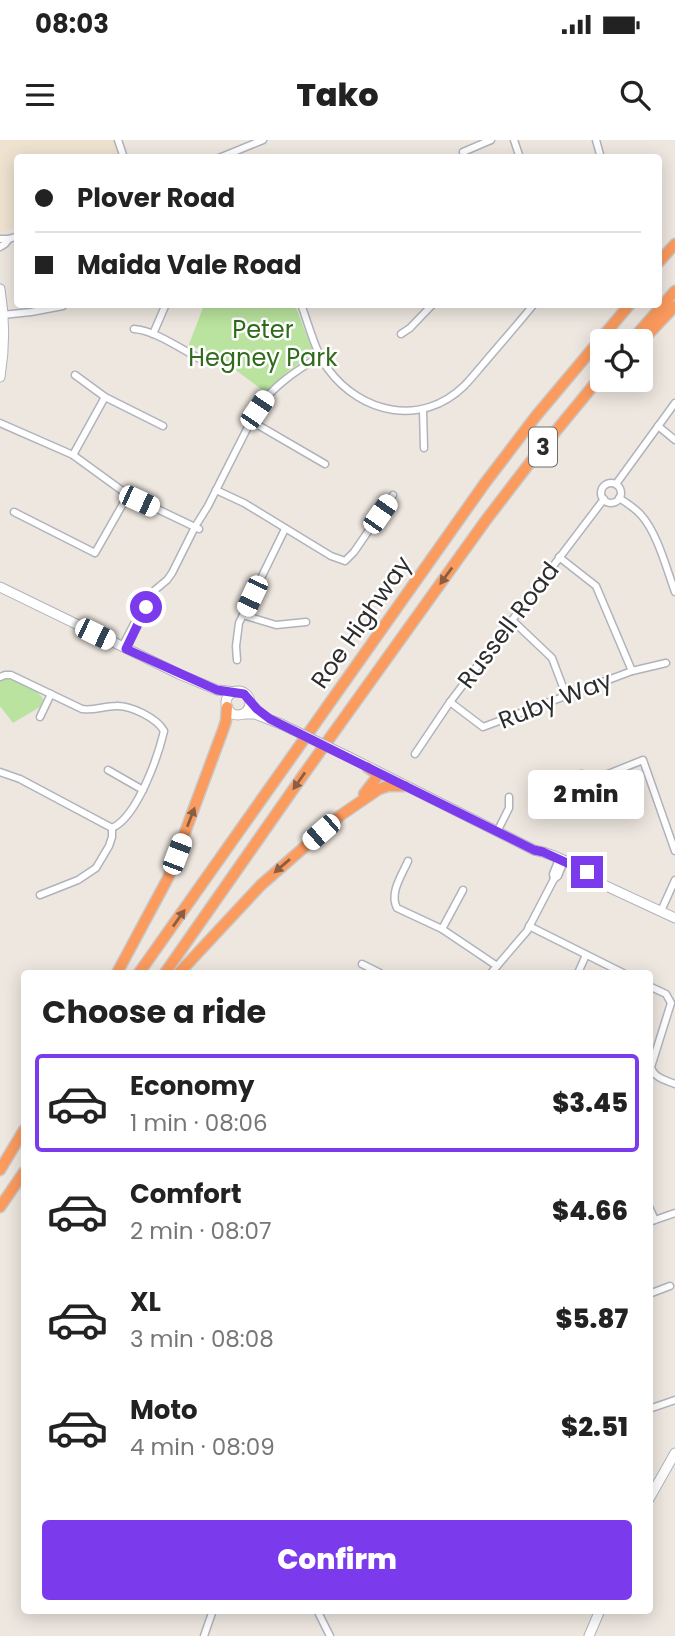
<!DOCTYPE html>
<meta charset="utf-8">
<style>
:root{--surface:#fff;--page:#f2f2f2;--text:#222;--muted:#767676;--line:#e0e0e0;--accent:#7c3aed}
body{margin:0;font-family:Poppins,sans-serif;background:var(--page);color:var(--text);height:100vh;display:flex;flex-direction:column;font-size:26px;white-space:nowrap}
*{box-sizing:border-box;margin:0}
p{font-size:23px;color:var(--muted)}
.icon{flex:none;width:38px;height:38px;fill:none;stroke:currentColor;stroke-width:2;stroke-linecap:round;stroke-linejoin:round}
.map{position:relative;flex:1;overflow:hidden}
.side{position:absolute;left:21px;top:830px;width:632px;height:644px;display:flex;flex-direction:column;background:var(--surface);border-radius:7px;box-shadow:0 4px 18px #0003}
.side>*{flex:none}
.guide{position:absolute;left:14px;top:14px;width:648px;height:154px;border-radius:7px;box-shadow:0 4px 18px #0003;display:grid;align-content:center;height:154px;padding:0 21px;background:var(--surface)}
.tools{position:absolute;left:590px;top:189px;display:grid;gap:14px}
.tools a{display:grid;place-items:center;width:63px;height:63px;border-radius:7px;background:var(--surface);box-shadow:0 4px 18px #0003;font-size:35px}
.end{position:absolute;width:32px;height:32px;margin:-16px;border:9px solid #7c3aed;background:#fff;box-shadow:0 0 0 4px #fff}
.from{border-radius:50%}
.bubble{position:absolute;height:49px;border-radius:7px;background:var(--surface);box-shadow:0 4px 18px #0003;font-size:23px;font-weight:800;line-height:49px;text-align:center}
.car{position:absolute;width:21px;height:42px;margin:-21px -10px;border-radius:9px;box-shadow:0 0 5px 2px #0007;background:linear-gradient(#fff 24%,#345 0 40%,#fff 0 76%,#345 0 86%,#fff 0)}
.guide b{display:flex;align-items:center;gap:24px;height:66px;font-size:26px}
.guide b+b{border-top:2px solid var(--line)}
.guide i{width:18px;height:18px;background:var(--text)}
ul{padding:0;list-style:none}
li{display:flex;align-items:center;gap:21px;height:98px;margin:0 14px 10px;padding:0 7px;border:4px solid transparent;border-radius:7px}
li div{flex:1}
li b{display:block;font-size:26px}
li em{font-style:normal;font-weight:800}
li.selected{border-color:var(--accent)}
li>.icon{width:63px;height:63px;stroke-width:1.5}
h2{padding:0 21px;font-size:32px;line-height:84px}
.cta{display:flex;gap:14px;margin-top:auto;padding:14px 21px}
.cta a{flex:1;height:80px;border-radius:7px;background:var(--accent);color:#fff;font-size:28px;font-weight:800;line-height:80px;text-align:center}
.status{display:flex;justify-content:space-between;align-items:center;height:49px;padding:0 35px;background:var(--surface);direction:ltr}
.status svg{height:19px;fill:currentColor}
header{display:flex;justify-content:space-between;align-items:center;height:91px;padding:0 21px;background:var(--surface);font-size:32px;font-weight:800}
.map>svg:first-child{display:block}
.education{fill:#efe3d0}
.green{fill:#b9e39e}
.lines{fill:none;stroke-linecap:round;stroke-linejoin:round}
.street-casing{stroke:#b0b3bd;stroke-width:9}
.secondary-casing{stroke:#b0b3bd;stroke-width:11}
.highway-casing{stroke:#c8c8c8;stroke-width:13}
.street{stroke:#fff;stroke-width:6}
.secondary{stroke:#fff;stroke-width:9}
.highway{stroke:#fc9b5e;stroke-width:10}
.secondary-bridge-casing{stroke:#b0b3bd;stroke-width:11;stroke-linecap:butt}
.secondary-bridge{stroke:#fff;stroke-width:9}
.oneway{fill:#8a5e43}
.route{stroke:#7c3aed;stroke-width:9}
.labels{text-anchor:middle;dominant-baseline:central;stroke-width:5;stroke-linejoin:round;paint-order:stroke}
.shield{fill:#fff;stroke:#6c6c6c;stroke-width:2}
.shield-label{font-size:23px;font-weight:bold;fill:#2d2d2d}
.park-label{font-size:24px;fill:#306b1c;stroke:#fff}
.street-label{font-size:24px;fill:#2d2d2d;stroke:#fff}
</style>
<div class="status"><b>08:03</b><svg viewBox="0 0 49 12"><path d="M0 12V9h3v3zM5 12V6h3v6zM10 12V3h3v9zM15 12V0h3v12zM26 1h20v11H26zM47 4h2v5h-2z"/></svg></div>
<header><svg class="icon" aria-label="menu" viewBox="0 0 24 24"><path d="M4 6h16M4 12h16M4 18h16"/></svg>Tako<svg class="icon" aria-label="search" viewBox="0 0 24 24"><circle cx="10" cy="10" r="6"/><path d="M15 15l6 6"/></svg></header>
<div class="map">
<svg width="675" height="1496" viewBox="0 0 675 1496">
<rect width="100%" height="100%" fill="#eee7e0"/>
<polygon class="education" points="0,0 114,0 120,17 18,18 17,87 0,93"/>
<g class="green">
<polygon points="295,165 312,209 311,215 287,232 265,252 213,213 202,209 188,207 204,165"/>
<path d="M1 538C15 538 36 547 43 559L40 567 13 583 0 566V540Z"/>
</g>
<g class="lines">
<defs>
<g id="street">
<polyline points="118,0 124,18"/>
<polyline points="514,0 520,18"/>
<polyline points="596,0 601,18"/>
<polyline points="463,12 491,0"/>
<polyline points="219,18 263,0"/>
<polyline points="0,99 9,99 18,96"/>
<polyline points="0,107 5,104 9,99"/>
<path d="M301 164C308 183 316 214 328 229 361 274 422 287 464 246 471 239 478 230 485 222 501 203 518 184 534 164"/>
<polyline points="2,175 31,172 63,166"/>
<path d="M134 189C154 190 181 209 200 219"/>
<polyline points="153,194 166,164"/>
<polyline points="401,194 410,188 433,164"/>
<polyline points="75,235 105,257 163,286"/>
<polyline points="423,270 424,308"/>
<polyline points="251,281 325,324"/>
<polyline points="0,283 73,315 128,355 199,389"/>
<polyline points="658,286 675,300"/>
<polyline points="73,315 105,257"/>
<circle cx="611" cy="353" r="10"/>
<polyline points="616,344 675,263"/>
<polyline points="216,350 244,363 331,416 345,421 354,412 393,355"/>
<path d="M619 358C627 363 635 368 641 375 657 392 667 430 675 452"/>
<polyline points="14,372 95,413 128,355"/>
<polyline points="559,417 596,446 632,531"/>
<polyline points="243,475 276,485 306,482"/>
<polyline points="512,480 552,518 566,555"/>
<path d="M122 507 149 455 167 440 172 433 195 387 208 366 257 269C274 245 296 231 320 216"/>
<polyline points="126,509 137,487"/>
<polyline points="237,520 236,506 239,483 285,389"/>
<path d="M0 537 5 535H11L82 569C94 571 104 566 116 566 130 565 157 578 164 591 158 617 137 677 112 688L20 639 0 632"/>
<polyline points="450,562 483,587 632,531 666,523"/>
<polyline points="40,577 51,554"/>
<polyline points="415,614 450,562 604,359"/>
<polyline points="108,630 143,650"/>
<polyline points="581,634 598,638 643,620 675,711"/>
<polyline points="497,692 509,668 509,657"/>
<path d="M408 721C402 735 389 753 397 768L442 789 497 826"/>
<polyline points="554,739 553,734 559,719"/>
<polyline points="40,755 78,740 96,728 109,706 112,697 112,688"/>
<polyline points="661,771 675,740"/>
<polyline points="529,786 623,833"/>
<polyline points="442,789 463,750"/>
<polyline points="362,824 380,833"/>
<polyline points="491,833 527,791 554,739 558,736 564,721"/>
<polyline points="578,833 586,815"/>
<path d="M649 846 666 854 671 863 651 927C654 938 665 940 675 944"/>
<polyline points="649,1067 655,1080"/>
<polyline points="649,1082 675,1073"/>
<polyline points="649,1154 670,1146"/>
<polyline points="649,1269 675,1260"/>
<polyline points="317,1470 330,1496"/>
<polyline points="204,1496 213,1470"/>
</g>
<g id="secondary">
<path d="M0 149C5 179 5 207 0 237"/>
<polyline points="0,447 179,534 217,550 236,552"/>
<circle cx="238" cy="563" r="12"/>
<polyline points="243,574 255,574 281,584"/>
<path d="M347 616 534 710C553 714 581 726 594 740"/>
<polyline points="591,739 675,778"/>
<polyline points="649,1359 675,1313"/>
<polyline points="589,1496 600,1470"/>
</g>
<g id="highway">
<polyline points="658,123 675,104"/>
<polyline points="631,201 675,151"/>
<polyline points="640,203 675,166"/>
<polyline points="364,654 377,637 374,632 367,627"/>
<polyline points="117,833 168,738 223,590 226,581 227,567"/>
<polyline points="139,833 485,343 536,276 630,164"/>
<polyline points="165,833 304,634 486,380 532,320 602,235"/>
<polyline points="179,833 261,745 341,675 379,649 388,646 405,646"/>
<polyline points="0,1030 24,990"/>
<polyline points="0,1067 24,1032"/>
</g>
</defs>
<use href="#street" class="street-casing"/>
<use href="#secondary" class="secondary-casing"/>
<use href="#highway" class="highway-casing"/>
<use href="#street" class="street"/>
<use href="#secondary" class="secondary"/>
<use href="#highway" class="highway"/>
<defs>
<polyline id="secondary-bridge" points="281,584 347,616"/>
</defs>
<use href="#secondary-bridge" class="secondary-bridge-casing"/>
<use href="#secondary-bridge" class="secondary-bridge"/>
</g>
<defs><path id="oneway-solid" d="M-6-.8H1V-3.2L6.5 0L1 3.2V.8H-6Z" transform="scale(1.75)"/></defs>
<g class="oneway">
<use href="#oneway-solid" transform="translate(446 436) rotate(126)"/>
<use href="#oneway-solid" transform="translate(299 641) rotate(125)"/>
<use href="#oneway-solid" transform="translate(191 677) rotate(-69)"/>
<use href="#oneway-solid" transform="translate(282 726) rotate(139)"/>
<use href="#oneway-solid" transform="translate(179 778) rotate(-55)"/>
</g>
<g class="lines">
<polyline class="route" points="146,467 126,509 217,550 244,554 257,569 270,579 534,710 543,712 587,732"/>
</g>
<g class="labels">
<rect class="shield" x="529" y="287.5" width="28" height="39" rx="5"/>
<g class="shield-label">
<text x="543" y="307">3</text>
</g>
<g class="park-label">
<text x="263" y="189">Peter<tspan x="263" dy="28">Hegney Park</tspan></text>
</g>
<g class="street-label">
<text transform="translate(361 482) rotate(-55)">Roe Highway</text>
<text transform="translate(508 485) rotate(-53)">Russell Road</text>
<text transform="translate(555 560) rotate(-21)">Ruby Way</text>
</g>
</g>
</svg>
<div class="tools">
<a><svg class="icon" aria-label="locate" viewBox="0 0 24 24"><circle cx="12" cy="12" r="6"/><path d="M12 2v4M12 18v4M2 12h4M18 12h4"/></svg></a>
</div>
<i class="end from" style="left:146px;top:467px"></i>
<i class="end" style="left:587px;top:732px"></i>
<div class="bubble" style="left:528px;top:630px;width:116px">2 min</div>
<i class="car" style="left:257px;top:270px;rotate:34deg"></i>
<i class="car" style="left:139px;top:361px;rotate:115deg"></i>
<i class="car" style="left:380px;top:374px;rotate:35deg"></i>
<i class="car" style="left:252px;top:456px;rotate:205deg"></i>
<i class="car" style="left:95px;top:494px;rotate:116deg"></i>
<i class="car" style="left:321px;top:692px;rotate:229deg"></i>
<i class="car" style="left:177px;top:714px;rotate:21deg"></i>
<div class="guide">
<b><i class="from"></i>Plover Road</b>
<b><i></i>Maida Vale Road</b>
</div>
<section class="side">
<h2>Choose a ride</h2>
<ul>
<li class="selected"><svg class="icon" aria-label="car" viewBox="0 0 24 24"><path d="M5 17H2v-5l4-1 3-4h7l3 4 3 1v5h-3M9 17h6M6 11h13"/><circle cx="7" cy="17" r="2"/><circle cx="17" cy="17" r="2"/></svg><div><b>Economy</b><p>1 min · 08:06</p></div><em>$3.45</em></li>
<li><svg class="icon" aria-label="car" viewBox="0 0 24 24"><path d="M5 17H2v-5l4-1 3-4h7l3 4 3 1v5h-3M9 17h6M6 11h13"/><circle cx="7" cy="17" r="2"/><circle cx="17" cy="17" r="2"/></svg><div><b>Comfort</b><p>2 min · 08:07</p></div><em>$4.66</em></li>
<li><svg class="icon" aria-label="car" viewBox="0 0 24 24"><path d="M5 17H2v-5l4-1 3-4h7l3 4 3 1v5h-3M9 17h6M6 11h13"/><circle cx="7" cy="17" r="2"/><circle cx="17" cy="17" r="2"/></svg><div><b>XL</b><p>3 min · 08:08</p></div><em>$5.87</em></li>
<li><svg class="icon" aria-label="car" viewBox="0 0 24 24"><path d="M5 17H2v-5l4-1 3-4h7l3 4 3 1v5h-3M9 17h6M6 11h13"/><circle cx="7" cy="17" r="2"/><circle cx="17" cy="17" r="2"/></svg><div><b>Moto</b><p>4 min · 08:09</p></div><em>$2.51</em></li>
</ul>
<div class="cta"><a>Confirm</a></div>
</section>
</div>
